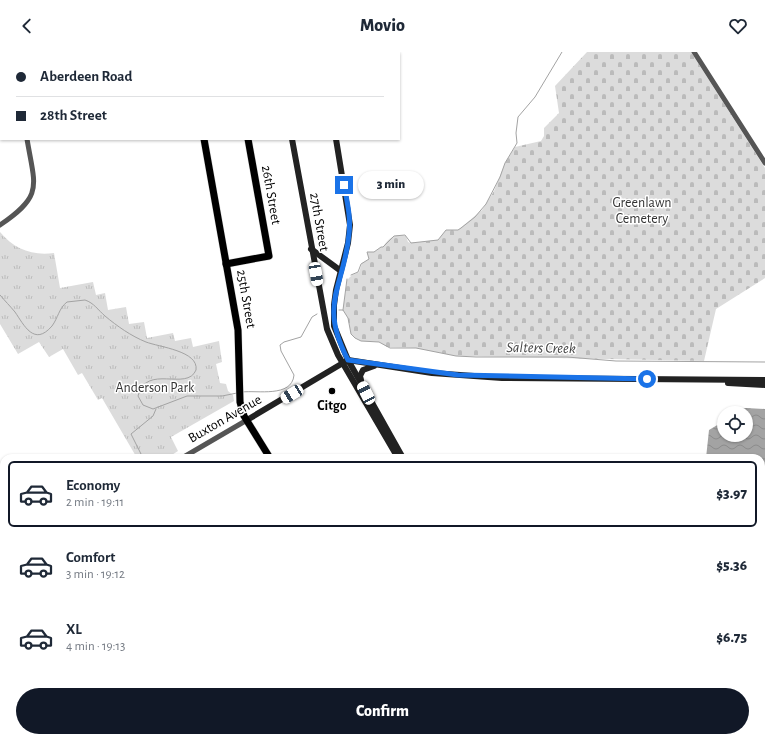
<!DOCTYPE html>
<meta charset="utf-8">
<style>
:root{--surface:#fff;--page:#f2f2f3;--text:#1f2937;--muted:#747a83;--line:#e0e1e3;--accent:#111827}
body{margin:0;font-family:"Alegreya Sans",sans-serif;background:var(--page);color:var(--text);height:100vh;display:flex;flex-direction:column;font-size:15px;white-space:nowrap}
*{box-sizing:border-box;margin:0}
p{font-size:13px;color:var(--muted)}
.icon{flex:none;width:22px;height:22px;fill:none;stroke:currentColor;stroke-width:2;stroke-linecap:round;stroke-linejoin:round}
.map{position:relative;flex:1;overflow:hidden}
.sheet{position:absolute;left:0px;top:402px;width:765px;height:288px;display:flex;flex-direction:column;background:var(--surface);border-radius:12px 12px 0 0;box-shadow:0 1px 3px #0004}
.sheet>*{flex:none}
.hud{position:absolute;left:0px;top:0px;width:400px;height:88px;box-shadow:0 1px 3px #0004;display:grid;align-content:center;height:88px;padding:0 16px;background:var(--surface)}
.tools{position:absolute;left:717px;top:354px;display:grid;gap:8px}
.tools a{display:grid;place-items:center;width:36px;height:36px;border-radius:50%;background:var(--surface);box-shadow:0 1px 3px #0004;font-size:20px}
.end{position:absolute;width:18px;height:18px;margin:-9px;border:5px solid #1a73e8;background:#fff;box-shadow:0 0 0 2px #fff}
.from{border-radius:50%}
.bubble{position:absolute;height:28px;border-radius:14px;background:var(--surface);box-shadow:0 1px 3px #0004;font-size:13px;font-weight:800;line-height:28px;text-align:center}
.car{position:absolute;width:12px;height:24px;margin:-12px -6px;border-radius:5px;box-shadow:0 0 3px 1px #0007;background:linear-gradient(#fff 24%,#345 0 40%,#fff 0 76%,#345 0 86%,#fff 0)}
.hud b{display:flex;align-items:center;gap:14px;height:38px;font-size:15px}
.hud b+b{border-top:1px solid var(--line)}
.hud i{width:10px;height:10px;background:var(--text)}
ul{padding:7px 0 0;list-style:none}
li{display:flex;align-items:center;gap:12px;height:66px;margin:0 8px 6px;padding:0 8px;border:2px solid transparent;border-radius:6px}
li div{flex:1}
li b{display:block;font-size:15px}
li em{font-style:normal;font-weight:800}
li.selected{border-color:var(--accent)}
li>.icon{width:36px;height:36px;stroke-width:1.5}
.action{display:flex;gap:8px;margin-top:auto;padding:8px 16px}
.action a{flex:1;height:46px;border-radius:24px;background:var(--accent);color:#fff;font-size:16px;font-weight:800;line-height:46px;text-align:center}
header{display:flex;justify-content:space-between;align-items:center;height:52px;padding:0 16px;background:var(--surface);font-size:18px;font-weight:800}
.map>svg:first-child{display:block}
.forest{fill:url(#forest-crowns)}
.cemetery{fill:url(#cemetery-stones)}
.park{fill:url(#park-tufts)}
.water{fill:url(#water-waves)}
.lines{fill:none;stroke-linecap:round;stroke-linejoin:round}
.stream{stroke:#a3a3a3;stroke-width:1}
.primary-casing{stroke:#dbdbdb;stroke-width:8}
.tertiary{stroke:#555;stroke-width:5}
.secondary{stroke:#222;stroke-width:6}
.primary{stroke:#000;stroke-width:7}
.route{stroke:#1a73e8;stroke-width:5}
.poi-dot{fill:#000;stroke:#fff;stroke-width:1.5}
.labels{text-anchor:middle;dominant-baseline:central;stroke-width:3;stroke-linejoin:round;paint-order:stroke}
.street-label{font-size:14px;fill:#000;stroke:#fff}
.park-label{font-size:14px;fill:#333;stroke:#fff}
.poi-label{font-size:14px;font-weight:bold;fill:#000;stroke:#fff}
.water-label{font-size:15px;font-style:italic;fill:#444;stroke:#fff}
</style>
<header><svg class="icon" aria-label="back" viewBox="0 0 24 24"><path d="M15 5l-7 7 7 7"/></svg>Movio<svg class="icon" aria-label="heart" viewBox="0 0 24 24"><path d="M12 20l-8-8c-3-5 5-10 8-4 3-6 11-1 8 4z"/></svg></header>
<div class="map">
<svg width="765" height="690" viewBox="0 0 765 690">
<defs>
<pattern id="forest-crowns" width="20" height="18" patternUnits="userSpaceOnUse"><rect width="20" height="18" fill="#dcdcdc"/><path d="M2 6a3 3 0 1 1 6 0M12 15a3 3 0 1 1 6 0" fill="none" stroke="#bbb"/></pattern>
<pattern id="cemetery-stones" width="16" height="16" patternUnits="userSpaceOnUse"><rect width="16" height="16" fill="#dcdcdc"/><path d="M2 7V4a2 2 0 0 1 4 0v3zM10 15v-3a2 2 0 0 1 4 0v3z" fill="#bbb"/></pattern>
<pattern id="park-tufts" width="24" height="20" patternUnits="userSpaceOnUse"><rect width="24" height="20" fill="#dcdcdc"/><path d="M3 7l-1-3M5 7V3M7 7l1-3M15 17l-1-3M17 17v-4M19 17l1-3" fill="none" stroke="#bbb"/></pattern>
<pattern id="water-waves" width="16" height="10" patternUnits="userSpaceOnUse"><rect width="16" height="10" fill="#a3a3a3"/><path d="M0 5q4-4 8 0t8 0" fill="none" stroke="#8b8b8b"/></pattern>
</defs>
<rect width="100%" height="100%" fill="#fff"/>
<polygon class="forest" points="761,634 765,634 765,674 761,673"/>
<path class="cemetery" d="M587 0H691L765 116V226L716 257 704 309 456 304 416 296 387 295 379 290 361 289 355 286 351 282 348 266 343 258 347 228 352 223 359 220 362 211 369 207 367 200H374L381 195H383C388 186 395 181 406 184L408 190 411 191 438 188 446 178H458L482 158 494 139 505 111 515 95 541 89 544 84V76L559 61 555 34Z"/>
<path class="park" d="M0 180C14 197 32 204 54 201L60 236 93 230 96 243 105 241 108 258 126 255 129 272 144 270 147 286 173 281 175 289 191 286 193 295 219 289 222 310 216 312 220 331 226 332 228 339 233 343 234 349 171 385 178 399 167 406H137L102 346 98 348 82 321 78 323 63 297 49 305 39 290 18 302 0 272Z"/>
<polygon class="water" points="746,356 765,357 765,414 761,414 761,406 706,406 709,378 724,369 724,383 746,383 746,361 730,361 735,357"/>
<g class="lines">
<g class="stream">
<polyline points="351,223 358,220 361,212 369,207 367,200 374,200 381,195 383,195 394,184 405,183 411,191 438,188 446,178 458,178 461,176 475,165 486,152 500,125 505,111 517,91 516,81 518,65 535,45 562,0"/>
<path d="M0 243C5 249 10 254 15 260 24 273 34 295 52 274 58 266 59 256 67 250L85 248C94 251 98 258 105 264 117 274 131 284 146 290 159 295 199 299 196 318 187 340 146 311 138 344L143 353 153 357 187 344H222L237 341"/>
<polyline points="339,258 343,258 348,266 351,282 355,286 361,289 379,290 390,296 416,296 456,304 476,305 567,305 616,309 765,310"/>
<polyline points="343,258 347,227"/>
<path d="M242 340C257 338 292 346 294 323L281 299 280 293 284 290 301 285 312 265 317 262"/>
<polyline points="143,406 131,382 153,364 156,357"/>
</g>
<defs>
<g id="primary">
<polyline points="188,0 188,1"/>
<polyline points="232,0 232,1"/>
<polyline points="204,87 238,278 240,350 244,364 270,406"/>
<polyline points="226,212 269,204 248,87"/>
<polyline points="435,686 437,690"/>
</g>
</defs>
<use href="#primary" class="primary-casing"/>
<g class="tertiary">
<polyline points="11,0 11,1"/>
<polyline points="694,0 765,111"/>
<path d="M0 173C44 143 35 135 27 87"/>
<polyline points="182,406 247,368"/>
<polyline points="0,514 4,511"/>
</g>
<g class="secondary">
<polyline points="276,0 276,1"/>
<polyline points="320,0 320,1"/>
<polyline points="292,87 327,277 338,303 398,406"/>
<polyline points="336,87 350,173 348,191 336,238 334,253 334,274 348,308 403,406"/>
<polyline points="311,197 341,219"/>
<polyline points="361,328 360,324 363,318 374,314"/>
<polyline points="728,331 765,333"/>
<polyline points="247,368 348,308 432,321 502,326 765,328"/>
<polyline points="563,686 565,690"/>
<polyline points="570,686 573,690"/>
</g>
<use href="#primary" class="primary"/>
</g>
<g class="lines">
<path class="route" d="M344 133C347 149 351 165 349 182 344 236 318 251 348 308L458 323 647 327"/>
</g>
<circle class="poi-dot" cx="332" cy="339" r="4"/>
<g class="labels">
<g class="street-label">
<text transform="translate(271 143) rotate(80)">26th Street</text>
<text transform="translate(319 170) rotate(80)">27th Street</text>
<text transform="translate(246 247) rotate(80)">25th Street</text>
<text transform="translate(225 367) rotate(-30)">Buxton Avenue</text>
</g>
<g class="park-label">
<text x="642" y="151">Greenlawn<tspan x="642" dy="16">Cemetery</tspan></text>
<text x="155" y="336">Anderson Park</text>
</g>
<g class="poi-label">
<text x="332" y="354">Citgo</text>
</g>
<g class="water-label">
<text transform="translate(541 296) rotate(1)">Salters Creek</text>
</g>
</g>
</svg>
<div class="tools">
<a><svg class="icon" aria-label="locate" viewBox="0 0 24 24"><circle cx="12" cy="12" r="6"/><path d="M12 2v4M12 18v4M2 12h4M18 12h4"/></svg></a>
</div>
<i class="end from" style="left:647px;top:327px"></i>
<i class="end" style="left:344px;top:133px"></i>
<div class="bubble" style="left:358px;top:119px;width:66px">3 min</div>
<i class="car" style="left:316px;top:222px;rotate:170deg"></i>
<i class="car" style="left:366px;top:341px;rotate:333deg"></i>
<i class="car" style="left:292px;top:342px;rotate:239deg"></i>
<div class="hud">
<b><i class="from"></i>Aberdeen Road</b>
<b><i></i>28th Street</b>
</div>
<section class="sheet">
<ul>
<li class="selected"><svg class="icon" aria-label="car" viewBox="0 0 24 24"><path d="M5 17H2v-5l4-1 3-4h7l3 4 3 1v5h-3M9 17h6M6 11h13"/><circle cx="7" cy="17" r="2"/><circle cx="17" cy="17" r="2"/></svg><div><b>Economy</b><p>2 min · 19:11</p></div><em>$3.97</em></li>
<li><svg class="icon" aria-label="car" viewBox="0 0 24 24"><path d="M5 17H2v-5l4-1 3-4h7l3 4 3 1v5h-3M9 17h6M6 11h13"/><circle cx="7" cy="17" r="2"/><circle cx="17" cy="17" r="2"/></svg><div><b>Comfort</b><p>3 min · 19:12</p></div><em>$5.36</em></li>
<li><svg class="icon" aria-label="car" viewBox="0 0 24 24"><path d="M5 17H2v-5l4-1 3-4h7l3 4 3 1v5h-3M9 17h6M6 11h13"/><circle cx="7" cy="17" r="2"/><circle cx="17" cy="17" r="2"/></svg><div><b>XL</b><p>4 min · 19:13</p></div><em>$6.75</em></li>
</ul>
<div class="action"><a>Confirm</a></div>
</section>
</div>
